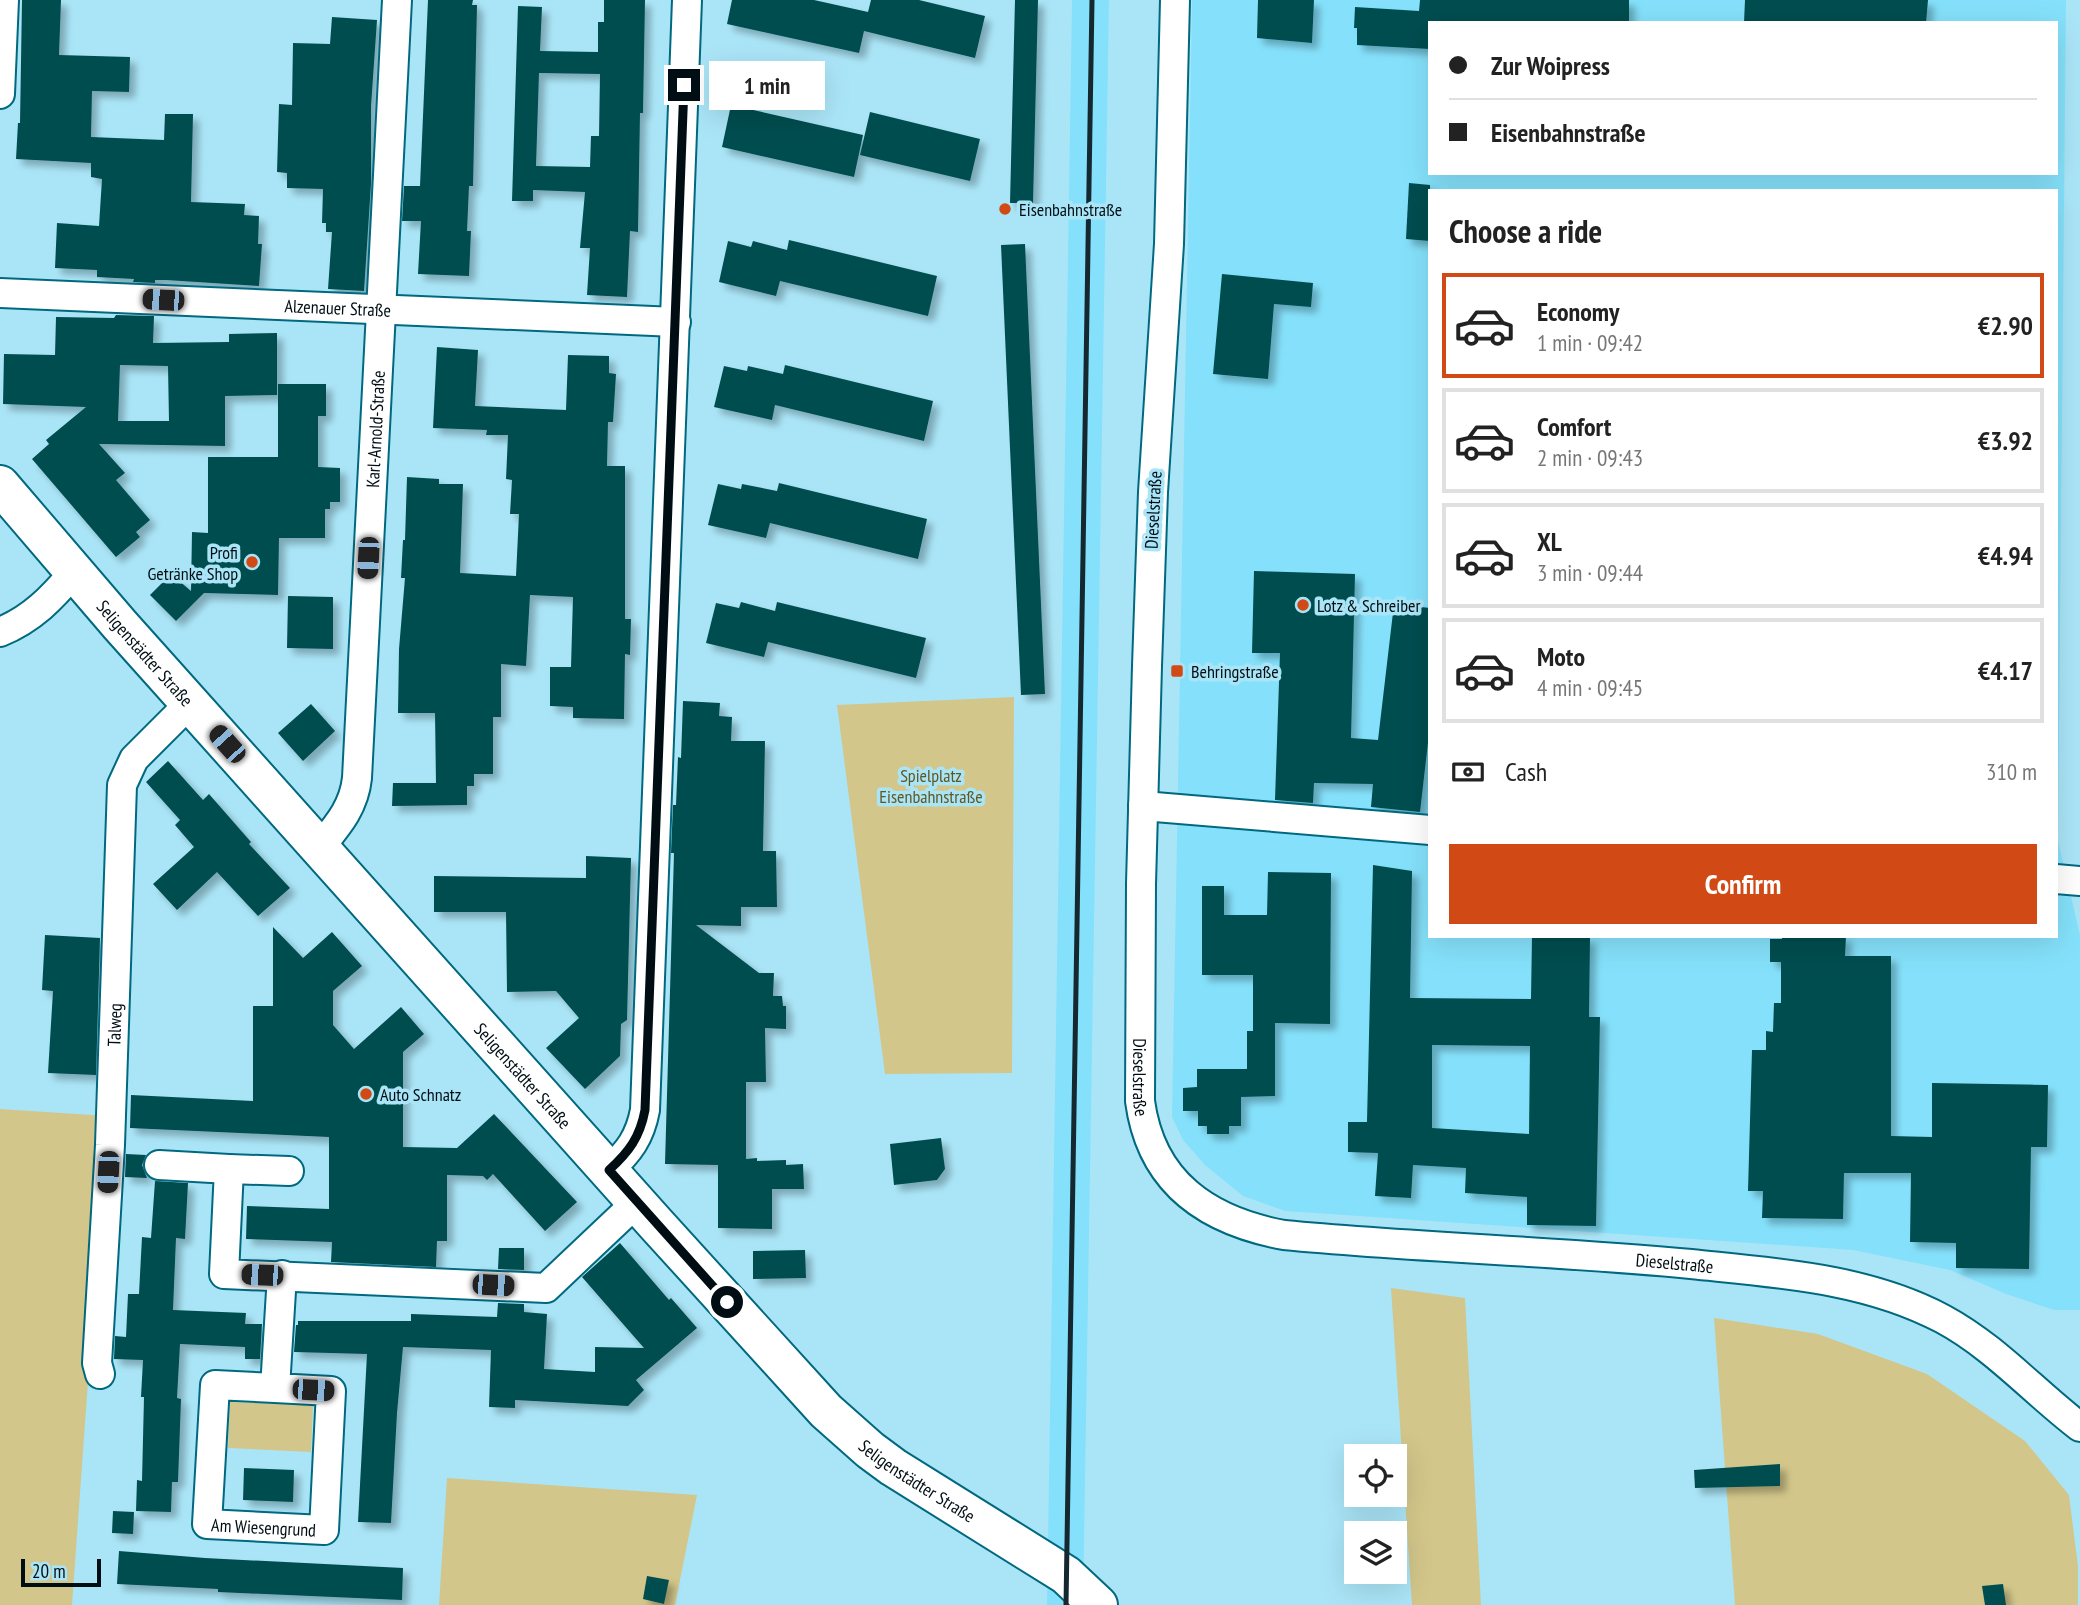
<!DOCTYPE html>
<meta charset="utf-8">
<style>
:root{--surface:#fff;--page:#f6f6f6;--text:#222;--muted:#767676;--line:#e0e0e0;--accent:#d14a16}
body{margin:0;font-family:"PT Sans Narrow",sans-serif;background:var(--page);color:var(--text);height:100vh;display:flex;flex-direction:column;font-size:26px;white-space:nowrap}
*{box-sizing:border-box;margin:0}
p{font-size:23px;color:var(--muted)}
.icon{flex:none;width:38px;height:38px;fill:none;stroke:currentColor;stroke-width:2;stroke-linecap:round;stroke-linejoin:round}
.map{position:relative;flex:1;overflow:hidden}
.details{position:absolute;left:1428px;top:189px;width:630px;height:749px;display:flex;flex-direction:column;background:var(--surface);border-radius:0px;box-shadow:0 7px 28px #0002}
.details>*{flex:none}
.hud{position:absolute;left:1428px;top:21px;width:630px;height:154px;border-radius:0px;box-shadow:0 7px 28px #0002;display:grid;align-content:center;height:154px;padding:0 21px;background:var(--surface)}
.tools{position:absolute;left:1344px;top:1444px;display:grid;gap:14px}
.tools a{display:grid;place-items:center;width:63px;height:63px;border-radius:0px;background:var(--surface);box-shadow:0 7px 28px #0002;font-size:35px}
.scale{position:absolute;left:21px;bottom:18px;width:80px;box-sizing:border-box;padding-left:7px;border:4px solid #000e14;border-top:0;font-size:19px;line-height:24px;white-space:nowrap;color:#000e14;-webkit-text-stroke:5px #aae5f7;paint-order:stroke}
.end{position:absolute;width:32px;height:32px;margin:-16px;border:9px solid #000e14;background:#fff;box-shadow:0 0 0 4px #fff}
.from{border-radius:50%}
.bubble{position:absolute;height:49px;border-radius:0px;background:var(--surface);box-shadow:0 7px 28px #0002;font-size:23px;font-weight:700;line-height:49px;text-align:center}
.car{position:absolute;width:21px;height:42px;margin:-21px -10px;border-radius:9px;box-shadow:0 0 5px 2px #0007;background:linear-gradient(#222 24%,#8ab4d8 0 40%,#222 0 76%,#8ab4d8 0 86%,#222 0)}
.hud b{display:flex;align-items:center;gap:24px;height:66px;font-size:26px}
.hud b+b{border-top:2px solid var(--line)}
.hud i{width:18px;height:18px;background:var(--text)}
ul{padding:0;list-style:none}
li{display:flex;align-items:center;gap:21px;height:105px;margin:0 14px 10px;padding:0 7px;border:4px solid var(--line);border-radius:0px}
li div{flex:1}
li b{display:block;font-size:26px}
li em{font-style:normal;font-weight:700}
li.active{border-color:var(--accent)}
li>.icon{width:63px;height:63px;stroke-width:1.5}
h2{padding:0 21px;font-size:32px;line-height:84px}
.pay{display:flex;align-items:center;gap:18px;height:77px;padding:0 21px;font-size:26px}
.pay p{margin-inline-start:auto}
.button{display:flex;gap:14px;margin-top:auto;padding:14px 21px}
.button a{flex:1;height:80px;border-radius:0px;background:var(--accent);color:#fff;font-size:28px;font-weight:700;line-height:80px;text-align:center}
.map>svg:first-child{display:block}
.built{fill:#85e1fb;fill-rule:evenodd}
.green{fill:#d2c68a}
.building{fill:#004d4f;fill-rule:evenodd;filter:url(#shadow)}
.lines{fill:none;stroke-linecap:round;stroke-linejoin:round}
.minor-casing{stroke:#00697f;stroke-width:32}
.secondary-casing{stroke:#00697f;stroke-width:42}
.minor{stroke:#fff;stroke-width:28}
.secondary{stroke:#fff;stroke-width:38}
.rail{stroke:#152830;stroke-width:5}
.route{stroke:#000e14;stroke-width:9}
.poi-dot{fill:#d14a16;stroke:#aae5f7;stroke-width:2.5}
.labels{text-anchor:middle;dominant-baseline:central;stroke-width:7;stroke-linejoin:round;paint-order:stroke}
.poi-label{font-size:18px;fill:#000e14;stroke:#aae5f7;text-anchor:start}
.street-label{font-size:18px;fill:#000e14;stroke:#aae5f7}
.park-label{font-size:18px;fill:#615721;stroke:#aae5f7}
</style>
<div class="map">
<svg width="2080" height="1605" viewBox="0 0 2080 1605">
<defs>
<filter id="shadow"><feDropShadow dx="6" dy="6" stdDeviation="3.5" flood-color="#0004"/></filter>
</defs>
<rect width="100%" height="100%" fill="#aae5f7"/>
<g class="built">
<polygon points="1072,0 1109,0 1083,1605 1047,1605"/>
<path d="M1192 0H2066L2058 841 2080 935V1310H2054L2006 1294 1950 1270 1853 1250 1285 1211 1243 1196 1205 1165 1183 1140 1172 1117ZM1430 23H2056V173H1430ZM1430 191H2056V936H1430Z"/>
</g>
<g class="green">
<polygon points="1014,697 1012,1073 885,1074 837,705"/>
<polygon points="0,1109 107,1116 72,1605 0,1605"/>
<polygon points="1391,1288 1465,1298 1481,1605 1412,1605"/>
<polygon points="1714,1318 1818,1334 1927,1374 2025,1441 2069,1495 2078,1566 2078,1605 1735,1605"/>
<polygon points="230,1402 313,1405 311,1452 228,1448"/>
<polygon points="447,1478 697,1495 675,1605 439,1605"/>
</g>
<g class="building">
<polygon points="22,0 61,0 59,55 130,57 129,92 92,91 91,137 164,140 165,114 193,114 191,202 245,204 244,215 259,216 258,244 262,244 259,286 166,280 155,280 155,283 133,282 134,279 97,277 97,270 55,268 57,223 99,226 102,179 91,177 91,163 16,159 18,123 20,123"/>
<polygon points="428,0 473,0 472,5 477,5 473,186 469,186 467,231 471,231 469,276 418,274 421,221 402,221 404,186 420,186"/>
<path d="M604 0H645L643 113H640L638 232 630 231 627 297 587 295 590 248H580L585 192 533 190V201H512L518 6 542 7 540 51 598 52V22H604ZM539 73 600 74 599 136H591L590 167 536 166Z"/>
<polygon points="732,0 814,0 868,12 871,0 919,0 985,16 975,58 864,31 859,53 727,24"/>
<polygon points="1015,0 1038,0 1033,203 1010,203"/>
<polygon points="1258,0 1314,0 1312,43 1257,38"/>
<polygon points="1420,0 1629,0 1629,23 1430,23 1430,49 1357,45 1357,28 1354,28 1355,7 1419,11"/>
<polygon points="1745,0 1928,0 1926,23 1744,23"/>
<polygon points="332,17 377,20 371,106 371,184 364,291 328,289 332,232 326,232 326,223 322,223 323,189 287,188 287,173 277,172 279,104 292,105 293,43 330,44"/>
<polygon points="731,105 863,135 854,177 722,147"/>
<polygon points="870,112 980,139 970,181 860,155"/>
<polygon points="1409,183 1430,185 1430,241 1406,239"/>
<polygon points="789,240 937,276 928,316 780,281 776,296 719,282 728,241 751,247 753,241 787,250"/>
<polygon points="1025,244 1045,694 1021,695 1001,245"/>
<polygon points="1222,274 1313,283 1311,307 1274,304 1268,379 1213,374"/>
<path d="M116 315 154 316 153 343 229 342V334L277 333V395L225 396V446L99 444 125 473 116 480 150 520 136 532 140 537 116 557 32 459 49 444 46 440 86 407 3 404 4 354 55 355 56 317 114 318ZM120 365 168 366 169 421H118Z"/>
<polygon points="437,347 478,350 475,406 566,410 568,355 609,356 609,373 616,374 613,422 608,422 607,466 625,466 625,619 631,619 630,655 625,654 624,719 573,718 573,707 550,706 550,667 571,667 573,597 530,595 526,666 501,664 501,717 493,717 493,774 474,774 474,786 467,786 467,805 392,806 393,783 436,783 435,713 398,713 399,649 405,578 401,578 403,540 405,540 407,477 439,479 439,484 463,484 460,573 516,576 519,514 510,514 512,480 506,479 508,435 486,435 487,430 433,428"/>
<polygon points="785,365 933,401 924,441 775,405 772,420 714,407 724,366 747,371 748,366 783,374"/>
<polygon points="278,384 326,384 326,416 318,416 318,467 340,468 340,502 330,502 330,509 325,509 325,538 279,538 278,595 204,593 176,621 150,595 171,574 191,591 192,532 208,533 208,457 278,457"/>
<polygon points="779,483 927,519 918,559 770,523 766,538 708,525 718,484 741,489 742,484 777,491"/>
<polygon points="1254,571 1355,574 1351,738 1378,740 1394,604 1430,608 1430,725 1420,812 1371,807 1373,784 1314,783 1313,803 1275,800 1280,653 1252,653"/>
<polygon points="288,596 333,597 333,649 287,648"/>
<polygon points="741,602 775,611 777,602 926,638 916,678 768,642 764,657 706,643 716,603 739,608"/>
<polygon points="683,701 720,703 719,716 732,717 731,741 765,741 763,851 776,851 777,907 741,907 741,926 696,925 759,973 774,973 773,996 782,996 783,1006 786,1006 786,1029 765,1028 766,1082 746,1082 746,1159 757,1158 757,1161 786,1160 786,1165 803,1164 804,1189 772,1189 772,1229 718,1228 718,1165 665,1164 674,853 671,853 673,805 676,805 678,757 681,758"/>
<polygon points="311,704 335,731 303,761 278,733"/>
<polygon points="168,761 203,800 209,794 251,842 249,844 290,888 258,916 217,872 177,910 153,884 194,847 175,825 180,820 146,782"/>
<polygon points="586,856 631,858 627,1020 621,1024 620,1056 585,1089 546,1048 579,1018 556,991 507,992 506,912 434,912 434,876 586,878"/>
<path d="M1373 865 1412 871 1410 998 1531 999 1532 936 1590 937 1589 1017H1600L1596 1226 1527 1225V1197L1465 1193 1466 1168 1413 1165 1411 1198 1375 1196 1378 1153 1348 1152V1122H1367ZM1432 1045 1530 1046 1529 1134 1432 1128Z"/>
<polygon points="1268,872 1331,873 1330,1024 1275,1023 1275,1096 1241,1097 1241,1126 1229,1126 1229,1134 1207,1134 1207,1126 1198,1126 1198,1111 1183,1111 1183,1088 1197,1087 1197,1069 1247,1069 1247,1031 1253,1031 1253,975 1202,975 1202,886 1224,886 1224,915 1267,915"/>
<polygon points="273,927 303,958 332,932 362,966 333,991 333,1025 354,1049 401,1007 424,1034 403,1052 403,1147 457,1148 494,1114 577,1202 545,1231 493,1174 487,1180 483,1176 447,1175 447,1241 437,1241 436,1267 331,1262 332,1242 246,1239 247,1206 329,1209 329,1137 130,1128 131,1095 253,1101 253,1006 273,1006"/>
<polygon points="45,935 100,938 96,1075 48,1073 53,991 42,990"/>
<polygon points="1782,936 1846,936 1845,956 1891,956 1891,1136 1932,1137 1932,1083 2048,1085 2047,1147 2031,1147 2029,1269 1956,1268 1956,1243 1910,1242 1911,1173 1844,1173 1843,1219 1762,1218 1763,1191 1748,1191 1752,1050 1766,1050 1766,1031 1773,1032 1774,1003 1781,1003 1781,962 1770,962 1770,939 1782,939"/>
<polygon points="941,1138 945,1169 937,1180 894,1185 890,1144"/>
<polygon points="126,1154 146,1155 142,1165 147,1178 125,1177"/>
<polygon points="155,1181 188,1183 185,1239 176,1238 173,1310 246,1313 245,1324 262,1324 260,1359 245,1359 245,1347 180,1344 177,1398 181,1399 178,1482 172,1482 171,1512 136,1511 137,1480 142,1481 144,1397 141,1397 143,1360 114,1359 115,1336 126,1337 128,1294 139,1294 142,1237 151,1238"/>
<polygon points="620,1243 669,1300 671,1298 697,1328 636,1380 644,1390 628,1406 515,1400 515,1408 489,1407 491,1350 403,1347 397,1413 391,1523 358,1522 367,1354 294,1352 296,1325 298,1325 298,1321 411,1321 411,1314 497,1317 498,1303 524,1304 524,1312 547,1314 544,1369 595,1372 595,1347 644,1348 582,1277"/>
<polygon points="499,1248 524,1248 524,1270 498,1269"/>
<polygon points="805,1250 806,1278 753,1279 753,1251"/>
<polygon points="1780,1464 1780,1486 1695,1488 1694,1470"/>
<polygon points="244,1468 294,1470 293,1502 243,1500"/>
<polygon points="113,1511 134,1512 133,1534 112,1533"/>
<polygon points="119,1551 205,1558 403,1568 402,1600 218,1592 218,1589 117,1584"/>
<polygon points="647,1576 669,1580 664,1604 643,1599"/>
<polygon points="2003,1584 2006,1605 1985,1605 1982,1586"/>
</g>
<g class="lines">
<defs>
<g id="minor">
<path id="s1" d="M1175 0 1169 244 1153 492 1147 666 1141 884 1140 1101C1151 1183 1208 1221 1284 1235 1419 1248 1556 1251 1691 1264 1777 1273 1866 1278 1943 1319 1995 1347 2034 1392 2080 1427"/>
<polyline points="0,94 4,0"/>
<path id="s2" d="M0 293 676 322"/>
<path d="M0 632C32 619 52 598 74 572"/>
<polyline points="1143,806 1430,830"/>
<path id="s3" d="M320 847C338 825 354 807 357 778L397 0"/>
<polyline points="2056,879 2080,881"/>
<polyline points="159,1165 229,1169 224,1274 546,1288 637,1202"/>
<polyline points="229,1169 289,1171"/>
<path d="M609 1170C629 1152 640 1137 645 1110L687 0"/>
<path id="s4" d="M100 1374 97 1363 110 1145 122 785 134 759 190 703"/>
<path id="s5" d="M275 1388 215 1385 207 1524 324 1530 331 1391 275 1388 282 1275"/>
</g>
<g id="secondary">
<path id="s6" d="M0 485 120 625 656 1224 826 1411 870 1450 893 1467 1066 1575 1098 1605"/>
</g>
</defs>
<use href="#minor" class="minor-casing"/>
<use href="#secondary" class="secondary-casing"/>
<use href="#minor" class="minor"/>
<use href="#secondary" class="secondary"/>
<polyline class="rail" points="1066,1605 1092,0"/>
</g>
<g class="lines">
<path class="route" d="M684 85 645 1110C640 1137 629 1152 609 1170L727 1302"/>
</g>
<g class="poi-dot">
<circle cx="1005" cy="209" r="7"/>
<circle cx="252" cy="562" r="7"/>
<circle cx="1303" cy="605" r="7"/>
<rect x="1170" y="664" width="14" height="14" rx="3.5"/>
<circle cx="366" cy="1094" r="7"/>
</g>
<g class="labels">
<g class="poi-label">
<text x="1019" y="209">Eisenbahnstraße</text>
<text x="238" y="552" text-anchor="end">Profi<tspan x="238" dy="21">Getränke Shop</tspan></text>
<text x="1317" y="605">Lotz &amp; Schreiber</text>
<text x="1191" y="671">Behringstraße</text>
<text x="380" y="1094">Auto Schnatz</text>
</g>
<g class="street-label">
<text stroke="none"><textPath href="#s2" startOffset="338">Alzenauer Straße</textPath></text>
<text stroke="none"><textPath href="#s3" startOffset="429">Karl-Arnold-Straße</textPath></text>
<text transform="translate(1153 510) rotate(-87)">Dieselstraße</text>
<text stroke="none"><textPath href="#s6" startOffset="222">Seligenstädter Straße</textPath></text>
<text stroke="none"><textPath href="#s4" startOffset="350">Talweg</textPath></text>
<text stroke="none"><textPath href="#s6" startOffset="789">Seligenstädter Straße</textPath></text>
<text stroke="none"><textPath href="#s1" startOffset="1078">Dieselstraße</textPath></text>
<text stroke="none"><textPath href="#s1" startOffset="1706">Dieselstraße</textPath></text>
<text stroke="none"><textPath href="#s6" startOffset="1356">Seligenstädter Straße</textPath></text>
<text stroke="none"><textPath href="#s5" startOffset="256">Am Wiesengrund</textPath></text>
</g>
<g class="park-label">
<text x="931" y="775">Spielplatz<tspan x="931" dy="21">Eisenbahnstraße</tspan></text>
</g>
</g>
</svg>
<div class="tools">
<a><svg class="icon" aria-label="locate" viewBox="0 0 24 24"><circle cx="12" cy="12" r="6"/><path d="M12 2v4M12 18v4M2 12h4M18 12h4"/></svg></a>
<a><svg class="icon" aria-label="layers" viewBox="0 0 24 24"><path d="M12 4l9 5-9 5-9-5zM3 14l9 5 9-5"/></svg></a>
</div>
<div class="scale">20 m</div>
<i class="end from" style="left:727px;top:1302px"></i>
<i class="end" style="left:684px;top:85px"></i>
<div class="bubble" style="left:709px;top:61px;width:116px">1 min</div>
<i class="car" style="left:163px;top:300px;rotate:273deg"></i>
<i class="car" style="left:368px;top:558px;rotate:183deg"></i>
<i class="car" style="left:227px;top:744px;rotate:318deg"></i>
<i class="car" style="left:108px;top:1172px;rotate:183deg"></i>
<i class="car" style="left:262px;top:1275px;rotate:272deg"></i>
<i class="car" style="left:493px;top:1285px;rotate:93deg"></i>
<i class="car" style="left:313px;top:1390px;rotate:93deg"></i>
<div class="hud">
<b><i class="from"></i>Zur Woipress</b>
<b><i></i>Eisenbahnstraße</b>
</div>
<section class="details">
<h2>Choose a ride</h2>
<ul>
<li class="active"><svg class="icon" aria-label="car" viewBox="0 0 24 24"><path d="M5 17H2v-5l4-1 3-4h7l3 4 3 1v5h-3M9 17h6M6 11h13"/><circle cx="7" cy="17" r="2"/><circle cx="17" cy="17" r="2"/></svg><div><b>Economy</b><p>1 min · 09:42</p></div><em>€2.90</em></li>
<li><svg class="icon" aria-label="car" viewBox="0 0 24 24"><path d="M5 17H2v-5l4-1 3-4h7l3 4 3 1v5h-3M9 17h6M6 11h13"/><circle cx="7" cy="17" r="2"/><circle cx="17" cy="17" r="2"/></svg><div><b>Comfort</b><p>2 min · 09:43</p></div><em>€3.92</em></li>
<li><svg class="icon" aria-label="car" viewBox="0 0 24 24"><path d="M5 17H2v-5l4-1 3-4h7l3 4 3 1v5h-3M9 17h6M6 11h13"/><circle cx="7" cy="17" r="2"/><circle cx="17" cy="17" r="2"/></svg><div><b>XL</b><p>3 min · 09:44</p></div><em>€4.94</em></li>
<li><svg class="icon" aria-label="car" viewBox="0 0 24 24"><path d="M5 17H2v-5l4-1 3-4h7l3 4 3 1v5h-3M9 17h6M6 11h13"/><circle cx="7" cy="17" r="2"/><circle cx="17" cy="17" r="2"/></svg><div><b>Moto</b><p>4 min · 09:45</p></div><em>€4.17</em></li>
</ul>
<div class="pay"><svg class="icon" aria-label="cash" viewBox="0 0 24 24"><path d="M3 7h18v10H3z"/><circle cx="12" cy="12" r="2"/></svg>Cash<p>310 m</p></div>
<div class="button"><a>Confirm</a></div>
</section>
</div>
